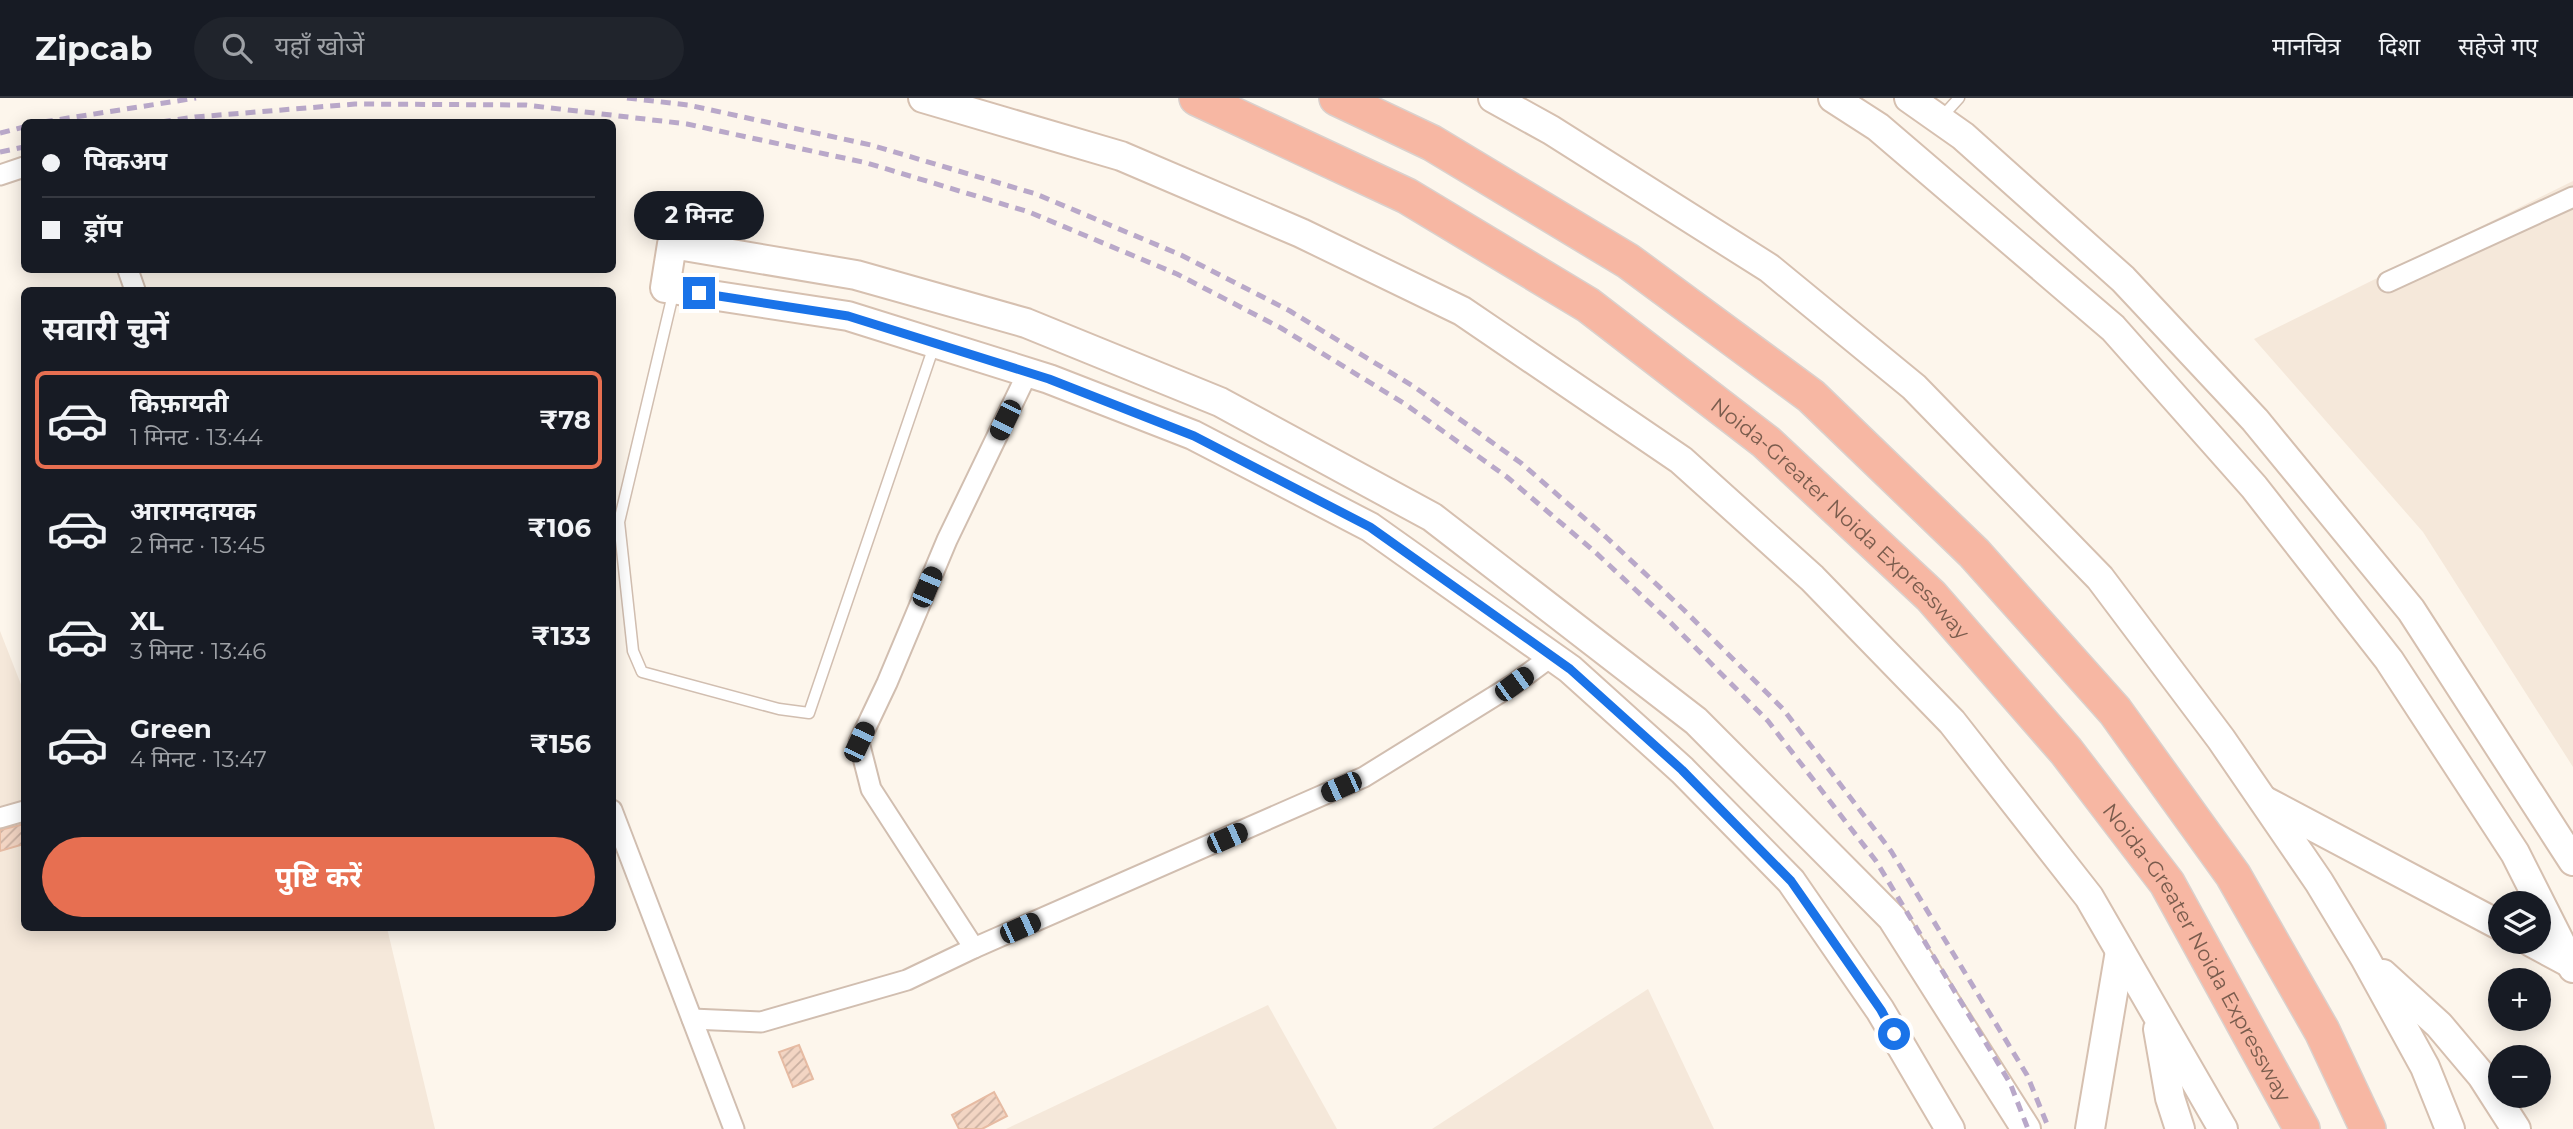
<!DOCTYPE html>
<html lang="hi">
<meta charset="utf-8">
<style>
:root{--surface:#171b24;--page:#20242c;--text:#f1f3f6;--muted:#9ea1a6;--line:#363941;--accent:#e76f51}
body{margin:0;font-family:Montserrat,"Noto Sans Devanagari",sans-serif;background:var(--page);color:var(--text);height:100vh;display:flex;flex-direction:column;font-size:26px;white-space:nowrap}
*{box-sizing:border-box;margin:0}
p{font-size:23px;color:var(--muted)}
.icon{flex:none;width:38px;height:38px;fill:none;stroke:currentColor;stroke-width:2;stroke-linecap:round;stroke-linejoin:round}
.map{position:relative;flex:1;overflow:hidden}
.drawer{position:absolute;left:21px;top:189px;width:595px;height:644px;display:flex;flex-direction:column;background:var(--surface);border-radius:10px;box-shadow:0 4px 18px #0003}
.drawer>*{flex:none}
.banner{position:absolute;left:21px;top:21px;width:595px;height:154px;border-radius:10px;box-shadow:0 4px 18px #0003;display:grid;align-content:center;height:154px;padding:0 21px;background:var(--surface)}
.fabs{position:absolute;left:2488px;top:793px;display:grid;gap:14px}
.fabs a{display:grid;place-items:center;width:63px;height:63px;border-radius:50%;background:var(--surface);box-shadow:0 4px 18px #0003;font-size:35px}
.end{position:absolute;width:32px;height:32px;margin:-16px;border:9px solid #1a73e8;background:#fff;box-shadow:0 0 0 4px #fff}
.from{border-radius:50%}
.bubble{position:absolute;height:49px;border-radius:24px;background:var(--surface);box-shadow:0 4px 18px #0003;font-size:23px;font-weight:700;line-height:49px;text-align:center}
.car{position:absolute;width:21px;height:42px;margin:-21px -10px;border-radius:9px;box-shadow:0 0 5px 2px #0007;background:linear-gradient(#222 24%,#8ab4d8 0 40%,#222 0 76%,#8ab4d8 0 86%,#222 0)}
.banner b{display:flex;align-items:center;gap:24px;height:66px;font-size:26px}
.banner b+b{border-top:2px solid var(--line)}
.banner i{width:18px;height:18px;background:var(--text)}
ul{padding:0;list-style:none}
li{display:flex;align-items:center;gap:21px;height:98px;margin:0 14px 10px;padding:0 7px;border:4px solid transparent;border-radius:10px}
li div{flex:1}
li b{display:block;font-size:26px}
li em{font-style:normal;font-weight:700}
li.on{border-color:var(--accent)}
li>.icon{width:63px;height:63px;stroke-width:1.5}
h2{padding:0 21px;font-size:32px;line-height:84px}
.primary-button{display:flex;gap:14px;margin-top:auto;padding:14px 21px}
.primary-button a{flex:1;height:80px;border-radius:42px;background:var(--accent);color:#fff;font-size:28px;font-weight:700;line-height:80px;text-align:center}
header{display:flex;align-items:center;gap:42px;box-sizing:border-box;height:98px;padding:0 35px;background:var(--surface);border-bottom:2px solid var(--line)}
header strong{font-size:33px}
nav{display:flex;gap:38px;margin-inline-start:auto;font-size:24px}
.search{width:490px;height:63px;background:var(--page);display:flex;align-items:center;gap:18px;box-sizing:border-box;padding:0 24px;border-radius:38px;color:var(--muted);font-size:26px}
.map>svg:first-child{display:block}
.residential{fill:#f5e8da}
.building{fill:url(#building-hatch);stroke:#e6bba3;stroke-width:2}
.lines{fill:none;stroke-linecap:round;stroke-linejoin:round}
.lane-casing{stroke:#d1beb0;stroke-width:13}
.street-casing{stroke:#d1beb0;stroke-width:23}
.secondary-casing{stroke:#d6c0b0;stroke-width:32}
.highway-casing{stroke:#dad1cd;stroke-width:38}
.lane{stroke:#fff;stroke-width:10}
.street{stroke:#fff;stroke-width:19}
.secondary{stroke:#fff;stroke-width:28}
.highway{stroke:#f7b7a3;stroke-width:35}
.rail{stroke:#b9a8c9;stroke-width:5;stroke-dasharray:10 7;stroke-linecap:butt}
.route{stroke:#1a73e8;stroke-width:9}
.labels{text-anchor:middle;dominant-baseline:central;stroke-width:5;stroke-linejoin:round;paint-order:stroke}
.street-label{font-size:21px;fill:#7a5c4d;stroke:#fffaf3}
</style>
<header>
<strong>Zipcab</strong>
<div class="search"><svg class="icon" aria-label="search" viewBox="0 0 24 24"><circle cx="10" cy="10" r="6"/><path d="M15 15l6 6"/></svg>यहाँ खोजें</div>
<nav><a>मानचित्र</a><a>दिशा</a><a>सहेजे गए</a></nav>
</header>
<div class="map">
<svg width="2573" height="1031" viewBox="0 0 2573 1031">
<defs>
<pattern id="building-hatch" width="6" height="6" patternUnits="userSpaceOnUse" patternTransform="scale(1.75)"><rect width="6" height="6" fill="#f3d5c3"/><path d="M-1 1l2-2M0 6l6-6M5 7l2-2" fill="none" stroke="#cab0a1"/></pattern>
</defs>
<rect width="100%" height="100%" fill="#fdf6ec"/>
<g class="residential">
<polygon points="2573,83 2573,669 2423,434 2254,241"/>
<polygon points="0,533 24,594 24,830 387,830 435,1031 0,1031"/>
<polygon points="1648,891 1714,1031 1432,1031"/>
<polygon points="1268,907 1337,1031 1006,1031"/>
</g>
<g class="building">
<polygon points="24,726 24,746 0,753 0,732"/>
<polygon points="799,947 813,981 793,989 779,954"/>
<polygon points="994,994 1007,1018 982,1031 959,1031 952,1017"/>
</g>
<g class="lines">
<defs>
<g id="lane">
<polyline points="1940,21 1959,0"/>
<polyline points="674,192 619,424 633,553 642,574 779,611 809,615 934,248"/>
</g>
<g id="street">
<polyline points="0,77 24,69"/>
<polyline points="128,172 135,192"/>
<polyline points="2388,184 2573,99"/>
<polyline points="1028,274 947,442 887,585 859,644 871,691 974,850 1364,679 1514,586 1552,558"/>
<polyline points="612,712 734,1031"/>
<polyline points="0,720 24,713"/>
<polyline points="692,921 761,924 907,882 974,850"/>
</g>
<g id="secondary">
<polyline points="923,0 1121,58 1301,135 1462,213 1681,362 1812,480 1952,624 2089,799 2223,1031"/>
<polyline points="1493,0 1551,32 1769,170 1914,289 2100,480 2221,641 2319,784 2365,860 2425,969 2450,1031"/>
<polyline points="1833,0 1878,29 2113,230 2254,389 2389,562 2515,755 2573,870"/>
<polyline points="1909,0 1963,38 2123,181 2255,322 2411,512 2573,763"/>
<polyline points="2265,703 2501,828"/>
<polyline points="2531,844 2570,865 2573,863"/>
<polyline points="2383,876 2439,927 2482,978 2516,1031"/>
<polyline points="2158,931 2170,1000 2180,1031"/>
<polyline points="1950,1031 1880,912 1791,783 1682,672 1570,571 1370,429 1193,337 1049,281 848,218 665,190 672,146 856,177 1026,225 1220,304 1432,419 1696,623 1892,820 2026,1031"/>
<polyline points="2090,1031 2120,853"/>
</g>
<g id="highway">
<path id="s1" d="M1197 0 1407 98 1588 207 1766 344 1931 498 2066 653 2167 785 2302 1031"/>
<polyline points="1337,0 1432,45 1628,163 1811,298 1974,455 2115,613 2233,777 2322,933 2368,1031"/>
</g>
</defs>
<use href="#lane" class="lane-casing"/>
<use href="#street" class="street-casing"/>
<use href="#secondary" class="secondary-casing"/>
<use href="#highway" class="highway-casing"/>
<use href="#lane" class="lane"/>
<use href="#street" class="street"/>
<use href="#secondary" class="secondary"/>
<use href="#highway" class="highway"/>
<g class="rail">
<polyline points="627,0 688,7 871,47 1036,96 1181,157 1290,213 1416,290 1521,365 1606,439 1684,512 1783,611 1891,753 2027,977 2049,1031"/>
<polyline points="43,24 196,0"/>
<polyline points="161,24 195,19 355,6 526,7 687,26 867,65 1029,114 1177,176 1281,230 1405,306 1507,379 1594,453 1670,524 1768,623 1876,763 2010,985 2028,1031"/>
<polyline points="0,35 24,29"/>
<polyline points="0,54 24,49"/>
</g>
</g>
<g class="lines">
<polyline class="route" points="699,195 848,218 1049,281 1194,338 1370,429 1570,571 1682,672 1791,783 1881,912 1894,936"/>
</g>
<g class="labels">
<g class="street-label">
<text stroke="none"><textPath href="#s1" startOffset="774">Noida-Greater Noida Expressway</textPath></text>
<text stroke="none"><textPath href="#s1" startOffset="1340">Noida-Greater Noida Expressway</textPath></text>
</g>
</g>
</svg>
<div class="fabs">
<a><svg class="icon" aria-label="layers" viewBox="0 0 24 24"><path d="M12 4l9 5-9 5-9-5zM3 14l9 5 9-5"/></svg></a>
<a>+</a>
<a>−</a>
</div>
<i class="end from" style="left:1894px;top:936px"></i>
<i class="end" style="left:699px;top:195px"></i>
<div class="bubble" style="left:634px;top:93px;width:130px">2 मिनट</div>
<i class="car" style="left:1005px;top:322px;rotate:206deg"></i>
<i class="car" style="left:927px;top:489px;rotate:23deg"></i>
<i class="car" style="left:1514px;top:586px;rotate:54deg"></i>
<i class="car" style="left:859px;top:644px;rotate:25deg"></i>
<i class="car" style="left:1341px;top:689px;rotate:246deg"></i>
<i class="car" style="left:1227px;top:740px;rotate:66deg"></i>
<i class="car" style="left:1020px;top:830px;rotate:66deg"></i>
<div class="banner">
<b><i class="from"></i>पिकअप</b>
<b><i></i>ड्रॉप</b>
</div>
<section class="drawer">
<h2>सवारी चुनें</h2>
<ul>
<li class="on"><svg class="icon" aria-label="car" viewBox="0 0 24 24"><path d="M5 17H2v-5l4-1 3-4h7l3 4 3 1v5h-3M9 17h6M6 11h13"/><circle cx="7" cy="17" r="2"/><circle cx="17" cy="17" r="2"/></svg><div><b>किफ़ायती</b><p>1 मिनट · 13:44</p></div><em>₹78</em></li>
<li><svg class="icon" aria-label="car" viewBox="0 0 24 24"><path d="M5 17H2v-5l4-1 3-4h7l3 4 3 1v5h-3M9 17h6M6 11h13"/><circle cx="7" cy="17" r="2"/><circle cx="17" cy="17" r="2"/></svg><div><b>आरामदायक</b><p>2 मिनट · 13:45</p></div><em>₹106</em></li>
<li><svg class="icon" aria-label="car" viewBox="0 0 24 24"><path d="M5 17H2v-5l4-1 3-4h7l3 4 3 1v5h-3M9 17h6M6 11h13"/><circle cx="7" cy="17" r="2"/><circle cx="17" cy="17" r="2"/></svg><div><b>XL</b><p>3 मिनट · 13:46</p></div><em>₹133</em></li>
<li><svg class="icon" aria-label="car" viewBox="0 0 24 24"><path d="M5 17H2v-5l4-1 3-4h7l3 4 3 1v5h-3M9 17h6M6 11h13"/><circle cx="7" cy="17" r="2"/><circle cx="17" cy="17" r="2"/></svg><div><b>Green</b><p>4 मिनट · 13:47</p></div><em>₹156</em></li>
</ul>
<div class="primary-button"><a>पुष्टि करें</a></div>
</section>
</div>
